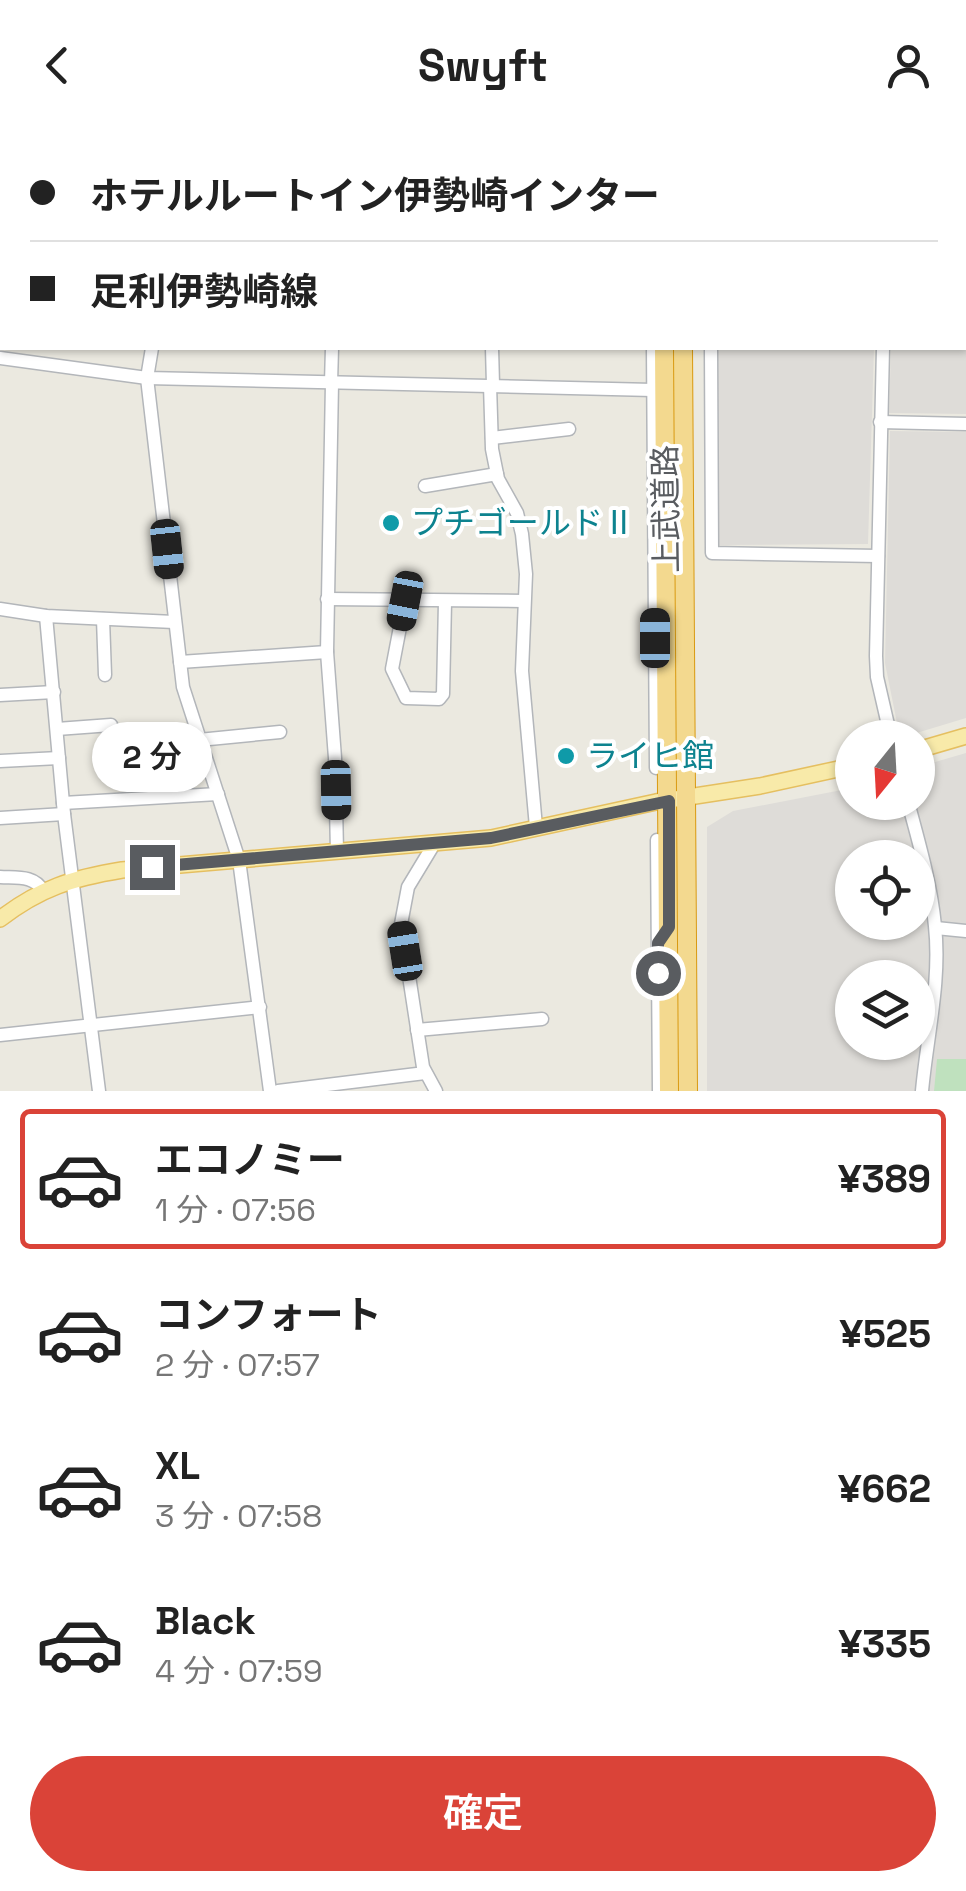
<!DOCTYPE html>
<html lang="ja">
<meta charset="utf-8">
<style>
:root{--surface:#fff;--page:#f6f6f6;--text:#222;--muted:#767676;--line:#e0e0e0;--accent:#da4338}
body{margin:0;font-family:"Space Grotesk","Noto Sans JP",sans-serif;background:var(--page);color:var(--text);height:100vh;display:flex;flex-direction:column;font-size:38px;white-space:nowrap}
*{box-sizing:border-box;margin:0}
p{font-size:32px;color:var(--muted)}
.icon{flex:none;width:55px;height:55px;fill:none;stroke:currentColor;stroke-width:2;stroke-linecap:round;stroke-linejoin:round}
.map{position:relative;height:961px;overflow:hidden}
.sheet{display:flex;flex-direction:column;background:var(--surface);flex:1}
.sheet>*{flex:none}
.hud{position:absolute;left:0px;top:0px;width:968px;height:220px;box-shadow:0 2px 8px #0004;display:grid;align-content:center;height:220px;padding:0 30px;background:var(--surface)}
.needle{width:65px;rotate:198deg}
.fabs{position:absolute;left:835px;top:590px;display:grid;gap:20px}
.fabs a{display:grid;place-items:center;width:100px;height:100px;border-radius:50%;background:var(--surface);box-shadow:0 2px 8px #0004;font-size:50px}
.end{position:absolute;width:45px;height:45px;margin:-22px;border:12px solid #595c60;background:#fff;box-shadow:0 0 0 5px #fff}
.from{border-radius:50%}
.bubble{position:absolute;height:70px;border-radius:35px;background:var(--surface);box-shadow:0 2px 8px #0004;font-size:32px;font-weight:600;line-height:70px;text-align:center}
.car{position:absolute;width:30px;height:60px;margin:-30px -15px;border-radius:12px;box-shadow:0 0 8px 2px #0007;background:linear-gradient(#222 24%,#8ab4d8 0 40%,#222 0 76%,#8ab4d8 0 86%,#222 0)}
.hud b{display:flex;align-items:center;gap:35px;height:95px;font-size:38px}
.hud b+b{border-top:2px solid var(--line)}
.hud i{width:25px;height:25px;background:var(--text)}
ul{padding:18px 0 0;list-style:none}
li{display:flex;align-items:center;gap:30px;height:140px;margin:0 20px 15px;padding:0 10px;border:5px solid transparent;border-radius:10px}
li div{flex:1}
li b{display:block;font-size:38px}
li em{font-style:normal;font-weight:600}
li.active{border-color:var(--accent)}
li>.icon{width:90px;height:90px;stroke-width:1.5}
.cta{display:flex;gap:20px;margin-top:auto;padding:20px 30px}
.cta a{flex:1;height:115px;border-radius:60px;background:var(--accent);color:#fff;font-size:40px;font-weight:600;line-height:115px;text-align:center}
header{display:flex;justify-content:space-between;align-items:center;height:130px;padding:0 30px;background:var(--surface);font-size:45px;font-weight:600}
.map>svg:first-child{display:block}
.industrial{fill:#dedcd8;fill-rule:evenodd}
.green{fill:#bfe1be}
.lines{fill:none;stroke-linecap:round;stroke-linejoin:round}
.minor-casing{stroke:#b3b6ba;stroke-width:15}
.major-casing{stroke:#e5bf60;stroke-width:18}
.highway-casing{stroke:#d99a12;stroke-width:20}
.minor{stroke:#fff;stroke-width:12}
.major{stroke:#f8eaa9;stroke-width:15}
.highway{stroke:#f3d98f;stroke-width:18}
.route{stroke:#595c60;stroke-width:12}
.culture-dot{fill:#0f9aa8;stroke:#fff;stroke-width:4}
.labels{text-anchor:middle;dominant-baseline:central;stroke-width:8;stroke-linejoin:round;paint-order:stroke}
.street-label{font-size:32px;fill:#595c60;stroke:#fff}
.culture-label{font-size:32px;fill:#0d838f;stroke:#fff;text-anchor:start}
</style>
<header><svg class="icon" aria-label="back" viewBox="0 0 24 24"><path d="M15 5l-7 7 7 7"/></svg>Swyft<svg class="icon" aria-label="person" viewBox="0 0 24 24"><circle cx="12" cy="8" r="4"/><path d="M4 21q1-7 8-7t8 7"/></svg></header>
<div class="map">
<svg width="966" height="961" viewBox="0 0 966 961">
<rect width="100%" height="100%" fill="#ebe9e0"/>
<g class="industrial">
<polygon points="966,67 966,284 889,283 891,218 965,218"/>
<polygon points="717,218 874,218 868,414 718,415"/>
<polygon points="890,301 966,302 966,588 900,608 885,533"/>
<path d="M966 623V961H707V697L733 681 852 658V672H918V637ZM852 728H918V792H852ZM852 848H918V912H852Z"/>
</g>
<polygon class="green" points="937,929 966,929 966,961 934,961"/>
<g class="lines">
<defs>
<g id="minor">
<polyline points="90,0 109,2"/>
<polyline points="186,0 188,2"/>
<polyline points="706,0 706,2"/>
<polyline points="46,2 46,0"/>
<polyline points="336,2 337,0"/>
<polyline points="498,2 499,0"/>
<polyline points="891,2 891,0"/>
<polyline points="965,59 966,59"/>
<polyline points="0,135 2,127"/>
<polyline points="152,218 147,248 183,557 239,730 270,961"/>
<polyline points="492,218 493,255"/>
<polyline points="653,218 656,638"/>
<polyline points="711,218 712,423 878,426"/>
<polyline points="883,218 876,526 877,547 891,608"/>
<polyline points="0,228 147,248 653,260"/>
<polyline points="331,253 332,218"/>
<polyline points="332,253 327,522 335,628 337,722"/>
<polyline points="490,255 492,319 498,349 517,383 522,404 526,444 522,541 536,697"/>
<polyline points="880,292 966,294"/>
<polyline points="492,308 569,299"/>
<polyline points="425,356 497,344"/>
<polyline points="327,469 524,471"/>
<polyline points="405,471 392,539 406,568 439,569 443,564 445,472"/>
<polyline points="0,479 46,486 174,492"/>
<polyline points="46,486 64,684 99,961"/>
<polyline points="103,489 105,545"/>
<polyline points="180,532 327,522"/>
<polyline points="0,565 54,562"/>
<polyline points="57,599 111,595"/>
<polyline points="199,610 280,602"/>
<polyline points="0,631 59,628"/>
<path d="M908 672C919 713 931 754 935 796 941 851 927 906 922 961"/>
<polyline points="63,673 218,664"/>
<polyline points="0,688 64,684"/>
<polyline points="657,710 659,961"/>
<polyline points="434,714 408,757 401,794 423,937 436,961"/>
<path d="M0 747C17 748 34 745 43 761"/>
<polyline points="936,798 966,801"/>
<polyline points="417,900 542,889"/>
<polyline points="0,905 260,877"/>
<polyline points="278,961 425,943"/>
</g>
<g id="major">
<polyline points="918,620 966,606"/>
<path d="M0 789C40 758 73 748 122 740L491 708 656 672 760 656 852 636"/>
</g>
<g id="highway">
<polyline points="662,0 662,2"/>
<polyline points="682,0 682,2"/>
<polyline points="664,218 669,961"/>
<polyline points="683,218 688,961"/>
</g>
</defs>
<use href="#minor" class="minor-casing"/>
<use href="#major" class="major-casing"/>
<use href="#highway" class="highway-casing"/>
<use href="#minor" class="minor"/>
<use href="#major" class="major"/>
<use href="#highway" class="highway"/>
</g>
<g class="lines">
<polyline class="route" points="152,737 491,708 669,671 669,797 658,813 658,843"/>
</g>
<g class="culture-dot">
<circle cx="391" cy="393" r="10"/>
<circle cx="566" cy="626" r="10"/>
</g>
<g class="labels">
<g class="street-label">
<text transform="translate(666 379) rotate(-91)">上武道路</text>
</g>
<g class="culture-label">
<text x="411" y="393">プチゴールドⅡ</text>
<text x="586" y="626">ライヒ館</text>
</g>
</g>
</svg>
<div class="fabs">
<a><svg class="needle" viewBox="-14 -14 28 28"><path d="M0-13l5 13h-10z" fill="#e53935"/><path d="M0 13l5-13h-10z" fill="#767676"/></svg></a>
<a><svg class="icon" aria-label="locate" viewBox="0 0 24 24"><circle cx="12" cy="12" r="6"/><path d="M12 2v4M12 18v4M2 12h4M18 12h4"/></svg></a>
<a><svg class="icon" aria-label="layers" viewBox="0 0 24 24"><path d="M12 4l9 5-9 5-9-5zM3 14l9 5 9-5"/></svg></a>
</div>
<i class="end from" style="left:658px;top:843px"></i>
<i class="end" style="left:152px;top:737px"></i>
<div class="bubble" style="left:92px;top:592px;width:120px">2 分</div>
<i class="car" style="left:167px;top:419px;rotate:174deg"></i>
<i class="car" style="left:405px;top:471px;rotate:191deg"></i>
<i class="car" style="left:655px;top:508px;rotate:0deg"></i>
<i class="car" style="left:336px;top:660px;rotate:179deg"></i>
<i class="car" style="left:405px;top:821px;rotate:351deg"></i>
<div class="hud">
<b><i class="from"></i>ホテルルートイン伊勢崎インター</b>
<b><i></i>足利伊勢崎線</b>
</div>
</div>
<section class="sheet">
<ul>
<li class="active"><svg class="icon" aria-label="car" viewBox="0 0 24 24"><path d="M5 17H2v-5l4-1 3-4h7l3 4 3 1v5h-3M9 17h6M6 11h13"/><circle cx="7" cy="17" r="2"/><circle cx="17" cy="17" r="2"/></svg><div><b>エコノミー</b><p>1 分 · 07:56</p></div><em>¥389</em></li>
<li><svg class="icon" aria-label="car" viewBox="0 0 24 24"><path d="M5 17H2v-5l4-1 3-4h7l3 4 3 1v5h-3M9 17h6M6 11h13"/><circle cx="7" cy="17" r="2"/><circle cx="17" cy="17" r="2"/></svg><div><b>コンフォート</b><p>2 分 · 07:57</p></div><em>¥525</em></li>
<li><svg class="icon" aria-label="car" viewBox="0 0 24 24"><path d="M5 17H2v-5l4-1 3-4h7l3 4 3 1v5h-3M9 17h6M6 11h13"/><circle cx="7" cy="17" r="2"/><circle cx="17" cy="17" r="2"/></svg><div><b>XL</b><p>3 分 · 07:58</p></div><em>¥662</em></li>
<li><svg class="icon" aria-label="car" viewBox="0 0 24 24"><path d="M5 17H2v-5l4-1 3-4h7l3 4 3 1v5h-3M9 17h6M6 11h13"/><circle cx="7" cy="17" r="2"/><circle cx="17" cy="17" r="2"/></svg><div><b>Black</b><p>4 分 · 07:59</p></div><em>¥335</em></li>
</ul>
<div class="cta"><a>確定</a></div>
</section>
